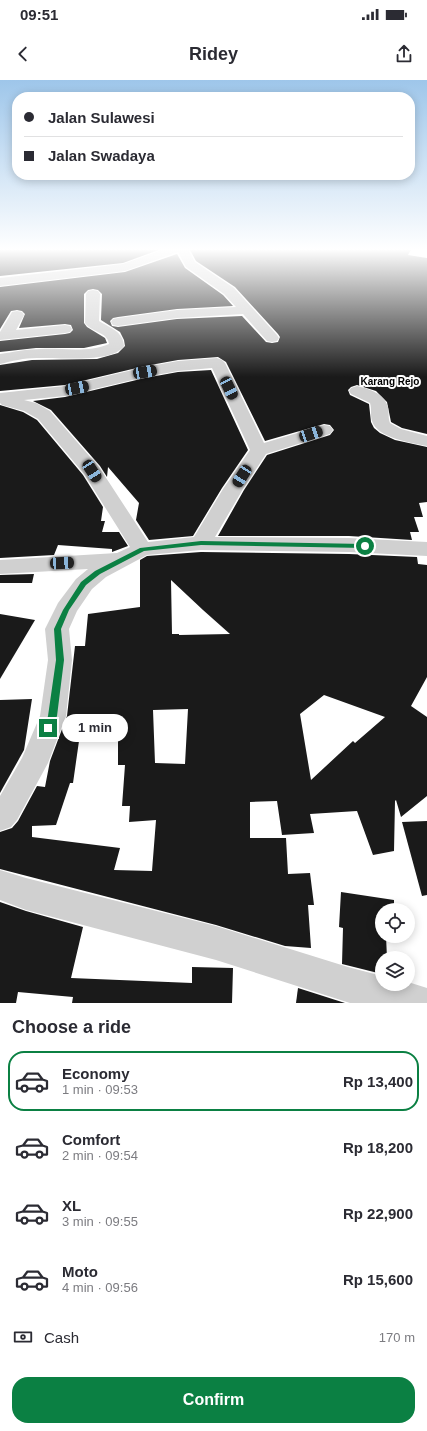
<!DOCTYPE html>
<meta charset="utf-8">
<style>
:root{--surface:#fff;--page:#f7f7f7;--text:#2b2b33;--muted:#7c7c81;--line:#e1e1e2;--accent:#0b8043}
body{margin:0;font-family:Helvetica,sans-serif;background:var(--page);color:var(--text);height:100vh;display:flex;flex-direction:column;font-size:15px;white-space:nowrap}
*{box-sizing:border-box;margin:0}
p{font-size:13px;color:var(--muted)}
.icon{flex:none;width:22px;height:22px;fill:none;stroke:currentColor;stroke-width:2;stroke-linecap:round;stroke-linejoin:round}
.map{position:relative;height:923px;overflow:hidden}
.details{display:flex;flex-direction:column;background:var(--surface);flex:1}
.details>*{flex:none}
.guide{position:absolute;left:12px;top:12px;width:403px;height:88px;border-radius:16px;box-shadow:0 2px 10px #0003;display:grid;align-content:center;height:88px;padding:0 12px;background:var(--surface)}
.fabs{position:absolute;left:375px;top:823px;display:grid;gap:8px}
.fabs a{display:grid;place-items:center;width:40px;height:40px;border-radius:50%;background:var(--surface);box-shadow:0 2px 10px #0003;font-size:20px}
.end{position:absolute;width:18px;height:18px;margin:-9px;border:5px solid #0b8043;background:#fff;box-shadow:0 0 0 2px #fff}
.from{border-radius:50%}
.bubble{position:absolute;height:28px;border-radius:14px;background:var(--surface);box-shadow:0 2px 10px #0003;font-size:13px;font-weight:700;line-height:28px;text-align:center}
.car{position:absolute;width:12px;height:24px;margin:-12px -6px;border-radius:5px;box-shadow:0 0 3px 1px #0007;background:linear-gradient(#222 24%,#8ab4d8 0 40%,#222 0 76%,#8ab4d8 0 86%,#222 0)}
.guide b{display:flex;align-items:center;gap:14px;height:38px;font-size:15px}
.guide b+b{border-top:1px solid var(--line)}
.guide i{width:10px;height:10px;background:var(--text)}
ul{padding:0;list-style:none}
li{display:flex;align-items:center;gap:12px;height:60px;margin:0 8px 6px;padding:0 4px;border:2px solid transparent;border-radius:16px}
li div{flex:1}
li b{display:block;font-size:15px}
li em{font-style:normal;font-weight:700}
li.selected{border-color:var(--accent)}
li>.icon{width:36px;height:36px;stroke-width:1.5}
h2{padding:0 12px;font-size:18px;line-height:48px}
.pay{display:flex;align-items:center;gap:10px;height:44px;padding:0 12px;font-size:15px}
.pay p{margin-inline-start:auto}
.cta{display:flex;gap:8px;margin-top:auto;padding:8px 12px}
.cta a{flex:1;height:46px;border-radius:16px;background:var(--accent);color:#fff;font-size:16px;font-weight:700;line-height:46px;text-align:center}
.status{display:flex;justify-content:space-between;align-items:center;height:28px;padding:0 20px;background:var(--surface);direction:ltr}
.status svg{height:11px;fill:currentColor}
header{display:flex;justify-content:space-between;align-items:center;height:52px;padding:0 12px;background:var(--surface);font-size:18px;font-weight:700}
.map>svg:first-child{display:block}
.building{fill:#1a1a1a;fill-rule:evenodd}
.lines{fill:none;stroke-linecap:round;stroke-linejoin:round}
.minor{fill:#d0d0d0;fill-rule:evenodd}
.route{fill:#0b8043}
.labels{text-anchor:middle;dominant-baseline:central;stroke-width:4;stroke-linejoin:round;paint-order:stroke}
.far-quarter-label{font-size:10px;font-weight:bold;fill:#000;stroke:#fff}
</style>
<div class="status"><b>09:51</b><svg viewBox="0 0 49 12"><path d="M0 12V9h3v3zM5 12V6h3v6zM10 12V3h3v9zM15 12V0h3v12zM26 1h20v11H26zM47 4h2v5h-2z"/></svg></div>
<header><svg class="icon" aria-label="back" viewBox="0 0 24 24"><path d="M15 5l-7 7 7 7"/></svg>Ridey<svg class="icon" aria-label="share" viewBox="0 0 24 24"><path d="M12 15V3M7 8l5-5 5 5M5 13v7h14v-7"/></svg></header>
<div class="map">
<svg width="427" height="923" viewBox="0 0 427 923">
<rect width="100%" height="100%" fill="#fff"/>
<g class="building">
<polygon points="0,168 75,168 76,170 90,168 164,168 123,183 0,196"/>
<polygon points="189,168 412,168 408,175 427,178 427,354 402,348 391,342 387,322 376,311 357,305 351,307 348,310 350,315 369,324 371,342 374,348 380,353 395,360 427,367 427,422 419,423 423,437 414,437 419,452 410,452 412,460 349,456 218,456 244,410 267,375 330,355 334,350 330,345 324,344 265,361 226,282 218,277 178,280 145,286 65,305 0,311 0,285 32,280 97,279 118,273 125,266 124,260 120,252 101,240 102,214 98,210 93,209 88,210 84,214 84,243 87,247 105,258 107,263 84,268 36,268 0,272 0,261 65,254 70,253 73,250 71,245 65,244 19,248 25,234 22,231 17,230 11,231 0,249 0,207 125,192 177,174 185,188 223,215 233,226 177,229 118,237 113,238 110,241 112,246 118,247 177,239 242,236 266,262 272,263 278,262 280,257 278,254 235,207 196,181"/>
<polygon points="211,290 248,370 222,408 193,456 149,460 136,440 139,423 108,387 107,397 100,386 51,330 33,321 65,317 145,298 178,292"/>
<polygon points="0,325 23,332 37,340 83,395 103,427 101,441 105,441 102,452 119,452 128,466 112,472 112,469 58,465 54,475 0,478"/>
<path d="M201 472 349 474 417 477 418 484 427 485V597L411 626 427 637V716L401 737 396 720 395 721 394 771 373 775 357 731 310 734 314 753 282 755 277 721 250 722V758H286L288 794 310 793 314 825H308L311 868 285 866 216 845 0 789V752L12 748 18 741 37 706 45 707 50 681 67 636 75 566H85L88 534 140 527V480L147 476ZM171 500 203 530 230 554 179 555V554H172ZM324 615 385 637 355 663 353 661 311 700 300 634ZM188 629 185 684 155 683 153 630ZM87 638H118V685H125L122 726H130L129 742 156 740 152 791 114 790 120 768 32 757V746L56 745 70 703H73L81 647H88Z"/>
<polygon points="34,494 32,503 0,503 0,495"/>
<polygon points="0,534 35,540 0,599"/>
<polygon points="32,619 24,670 0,713 0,620"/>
<polygon points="427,741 427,815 422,816 402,742"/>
<polygon points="341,812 394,820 394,830 382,830 382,856 386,856 387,878 382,878 382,894 342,884 343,848 339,847"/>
<polygon points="0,822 26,831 83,847 71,898 192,903 192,887 233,888 232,923 72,923 73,917 18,912 16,923 0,923"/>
<polygon points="298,908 345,923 296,923"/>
</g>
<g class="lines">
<g class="minor">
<polygon points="168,168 187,168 195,182 234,208 277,255 279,258 277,261 272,262 267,261 243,234 177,238 118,246 113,245 111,242 113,239 118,238 177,230 236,227 224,214 186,187 178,172 125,191 0,206 0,198 123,184"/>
<path d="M93 210 98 211 100 214 99 241C110 248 123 251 124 266 112 284 57 277 37 278 24 278 12 281 0 284V274C13 272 27 269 41 269 64 268 88 273 109 264 108 252 91 252 85 243L86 214 88 211Z"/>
<polygon points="17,231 22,232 24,235 16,250 65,245 70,246 72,249 70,252 65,253 0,260 0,252 12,232"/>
<path d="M217 278 222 280 225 283 264 363 324 345 330 346 333 350 330 354 266 374 243 409 215 457 349 458 427 462V476L349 472 201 470 147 475 106 497 92 509 77 531 69 549 72 580 66 636 48 683 17 740 11 747 0 751V716L22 678 40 636 48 580 45 549 58 523 76 499 88 489 0 494V480L117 473 130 467 84 394 38 339 24 331 2 325 0 323V313L65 306 145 287 178 281ZM212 288 250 370 223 409 194 457 148 462 99 387 50 331 36 323 24 320 65 316 145 297 178 291Z"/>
<path d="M357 306C369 309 384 313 388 327 389 332 388 338 390 343L401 349 427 356V366C412 363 377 358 372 341 370 335 372 329 370 323L351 314 349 311 351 308Z"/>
<polygon points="0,790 26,798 216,846 348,887 382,896 382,904 408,904 408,902 427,908 427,923 350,923 216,880 26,830 0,820"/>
</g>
</g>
<linearGradient id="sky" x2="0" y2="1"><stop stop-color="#9ec6ea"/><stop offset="0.57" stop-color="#fff"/><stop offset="1" stop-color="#fff" stop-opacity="0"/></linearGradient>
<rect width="427" height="297" fill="url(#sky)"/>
<polygon class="route" points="201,461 365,464 368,466 365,468 201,465 144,471 100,494 86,505 69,530 61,549 64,580 57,636 51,650 45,650 44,648 48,636 56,580 54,549 63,530 81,502 95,491 140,468"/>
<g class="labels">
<g class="far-quarter-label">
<text x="390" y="301">Karang Rejo</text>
</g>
</g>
</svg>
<div class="fabs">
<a><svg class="icon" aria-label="locate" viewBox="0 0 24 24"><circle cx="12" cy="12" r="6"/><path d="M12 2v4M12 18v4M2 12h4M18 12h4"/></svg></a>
<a><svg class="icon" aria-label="layers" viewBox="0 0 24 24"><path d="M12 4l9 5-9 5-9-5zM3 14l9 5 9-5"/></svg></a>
</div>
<i class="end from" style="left:365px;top:466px"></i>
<i class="end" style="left:48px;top:648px"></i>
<div class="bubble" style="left:62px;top:634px;width:66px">1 min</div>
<i class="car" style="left:145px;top:292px;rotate:80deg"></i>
<i class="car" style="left:77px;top:308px;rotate:79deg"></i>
<i class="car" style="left:229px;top:308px;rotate:154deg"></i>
<i class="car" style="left:311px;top:354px;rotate:72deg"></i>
<i class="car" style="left:92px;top:391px;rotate:147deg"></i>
<i class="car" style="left:242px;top:396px;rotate:213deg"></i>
<i class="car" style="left:62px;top:483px;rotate:87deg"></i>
<div class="guide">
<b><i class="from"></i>Jalan Sulawesi</b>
<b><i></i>Jalan Swadaya</b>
</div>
</div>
<section class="details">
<h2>Choose a ride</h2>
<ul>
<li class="selected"><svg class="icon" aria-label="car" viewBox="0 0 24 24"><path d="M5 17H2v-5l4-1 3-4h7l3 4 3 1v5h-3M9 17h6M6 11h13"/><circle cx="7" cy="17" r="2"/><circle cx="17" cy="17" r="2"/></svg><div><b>Economy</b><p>1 min · 09:53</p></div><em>Rp 13,400</em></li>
<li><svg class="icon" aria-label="car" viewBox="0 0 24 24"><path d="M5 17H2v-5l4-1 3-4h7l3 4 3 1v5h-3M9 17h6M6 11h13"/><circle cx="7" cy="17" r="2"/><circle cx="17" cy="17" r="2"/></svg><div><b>Comfort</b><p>2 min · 09:54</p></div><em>Rp 18,200</em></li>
<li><svg class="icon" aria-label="car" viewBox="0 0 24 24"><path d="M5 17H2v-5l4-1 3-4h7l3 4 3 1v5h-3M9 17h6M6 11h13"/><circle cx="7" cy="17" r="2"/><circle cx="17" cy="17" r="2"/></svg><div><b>XL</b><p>3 min · 09:55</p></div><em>Rp 22,900</em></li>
<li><svg class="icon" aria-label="car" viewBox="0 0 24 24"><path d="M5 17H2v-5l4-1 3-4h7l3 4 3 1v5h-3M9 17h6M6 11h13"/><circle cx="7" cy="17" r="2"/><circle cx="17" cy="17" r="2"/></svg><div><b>Moto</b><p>4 min · 09:56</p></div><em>Rp 15,600</em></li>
</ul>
<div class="pay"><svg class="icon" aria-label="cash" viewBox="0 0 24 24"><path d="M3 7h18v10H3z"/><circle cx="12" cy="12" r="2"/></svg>Cash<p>170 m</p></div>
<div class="cta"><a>Confirm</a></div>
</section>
